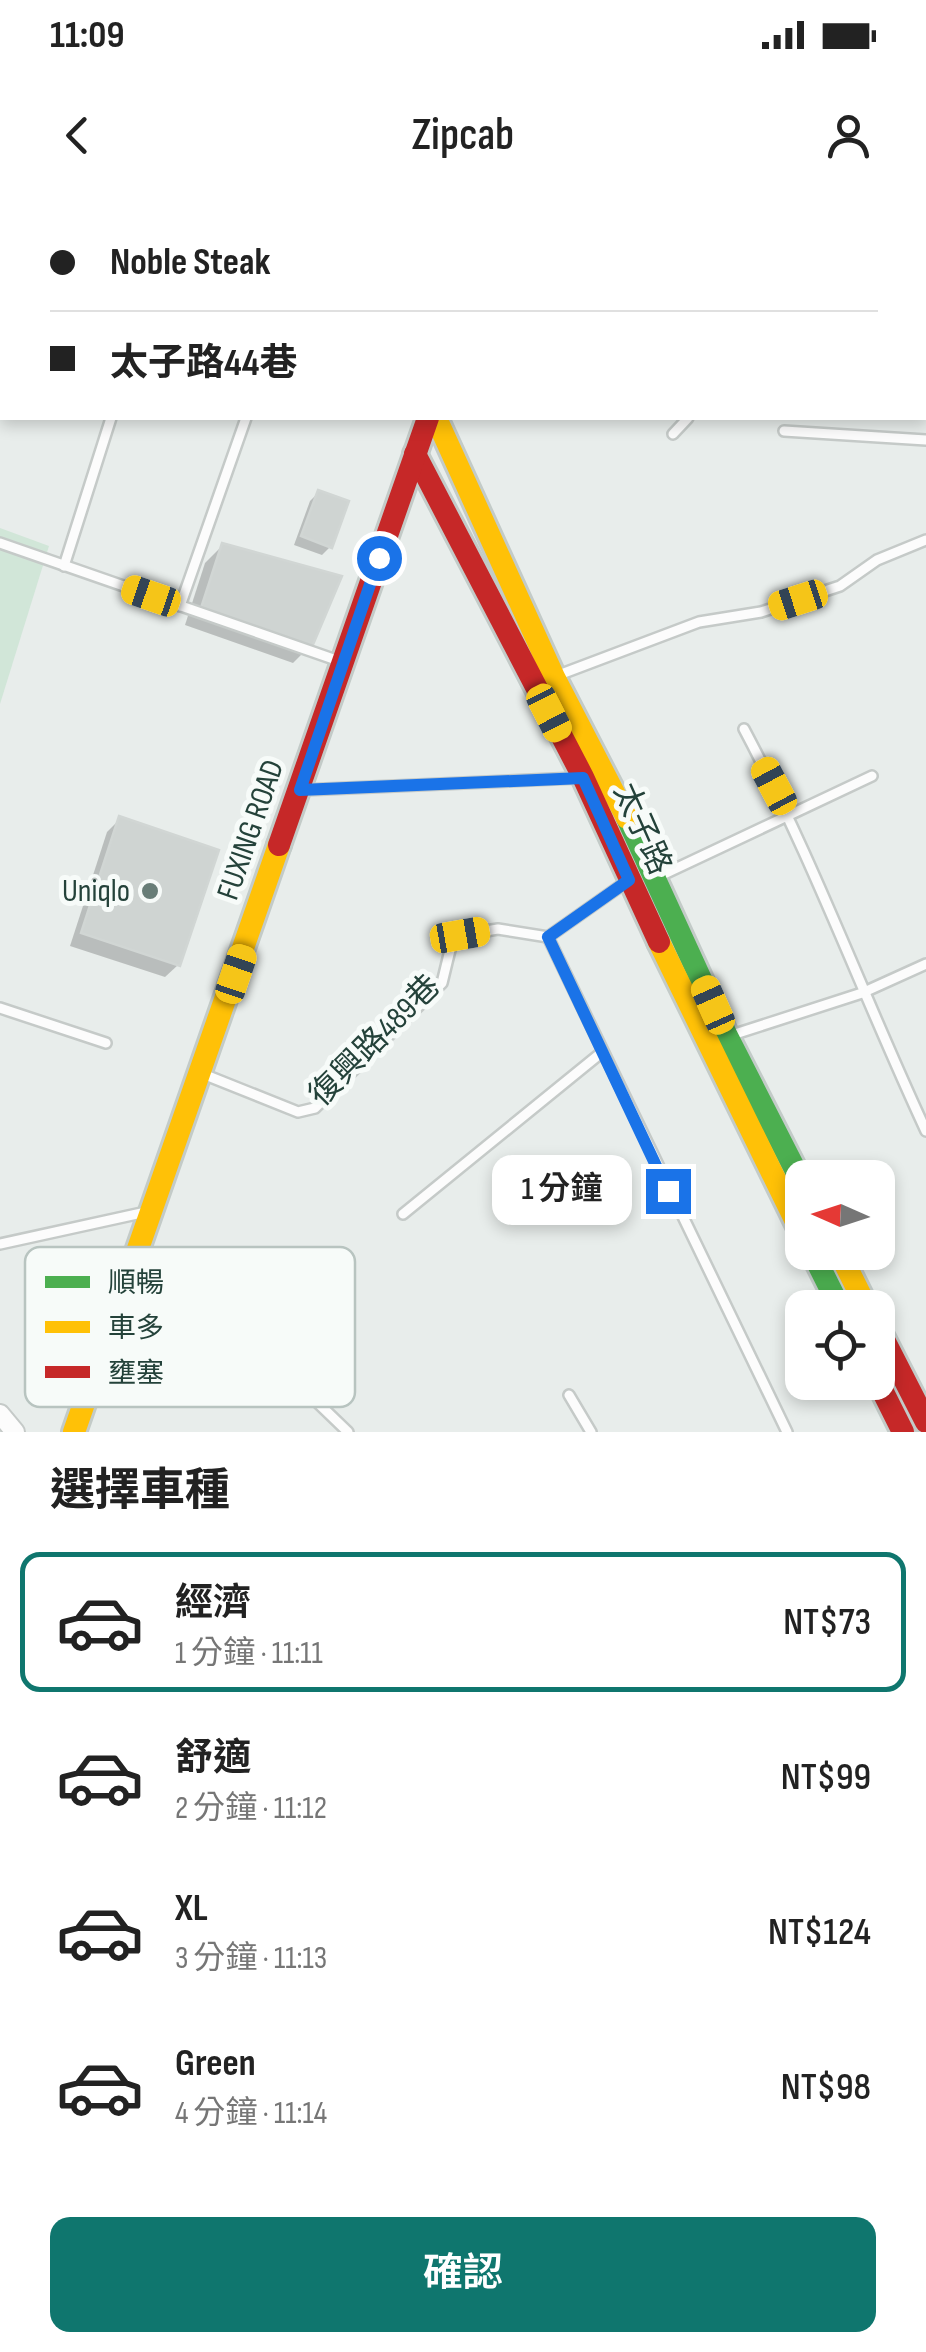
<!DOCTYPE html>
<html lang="zh-TW">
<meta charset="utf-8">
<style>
:root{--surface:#fff;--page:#f2f2f2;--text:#222;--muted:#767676;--line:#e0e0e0;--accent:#0f766e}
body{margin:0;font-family:"Sofia Sans Condensed","Noto Sans TC",sans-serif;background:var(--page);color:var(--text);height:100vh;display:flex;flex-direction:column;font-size:38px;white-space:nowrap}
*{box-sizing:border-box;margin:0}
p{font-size:32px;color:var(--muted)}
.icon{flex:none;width:55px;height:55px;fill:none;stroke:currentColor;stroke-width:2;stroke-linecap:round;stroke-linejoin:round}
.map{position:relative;height:1232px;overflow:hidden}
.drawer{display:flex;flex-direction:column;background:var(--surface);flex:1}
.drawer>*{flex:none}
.hud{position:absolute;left:0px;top:0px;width:928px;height:220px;box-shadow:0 5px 15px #0003;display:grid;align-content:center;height:220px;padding:0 50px;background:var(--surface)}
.needle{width:65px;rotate:273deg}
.controls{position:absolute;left:785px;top:960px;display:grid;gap:20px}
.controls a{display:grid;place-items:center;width:110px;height:110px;border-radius:20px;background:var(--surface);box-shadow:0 5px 15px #0003;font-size:50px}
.end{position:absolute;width:45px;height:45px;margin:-22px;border:12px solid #1a73e8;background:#fff;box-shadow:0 0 0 5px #fff}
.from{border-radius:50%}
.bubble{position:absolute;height:70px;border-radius:20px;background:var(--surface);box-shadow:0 5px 15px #0003;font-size:32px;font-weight:600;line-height:70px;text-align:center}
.car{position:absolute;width:30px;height:60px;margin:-30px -15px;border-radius:12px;box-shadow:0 0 8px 2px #0007;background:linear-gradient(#f5c518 24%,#345 0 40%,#f5c518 0 76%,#345 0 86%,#f5c518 0)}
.hud b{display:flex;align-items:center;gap:35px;height:95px;font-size:38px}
.hud b+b{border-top:2px solid var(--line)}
.hud i{width:25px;height:25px;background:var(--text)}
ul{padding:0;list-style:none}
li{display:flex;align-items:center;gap:30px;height:140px;margin:0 20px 15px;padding:0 30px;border:5px solid transparent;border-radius:20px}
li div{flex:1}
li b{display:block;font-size:38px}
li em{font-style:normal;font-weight:600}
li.active{border-color:var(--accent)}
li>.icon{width:90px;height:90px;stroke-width:1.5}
h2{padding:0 50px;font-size:45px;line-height:120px}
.cta{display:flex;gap:20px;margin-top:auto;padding:20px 50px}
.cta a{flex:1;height:115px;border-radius:20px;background:var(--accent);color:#fff;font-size:40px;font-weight:600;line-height:115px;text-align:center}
.status{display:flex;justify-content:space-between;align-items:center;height:70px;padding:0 50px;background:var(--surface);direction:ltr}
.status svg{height:28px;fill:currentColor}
header{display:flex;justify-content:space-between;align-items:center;height:130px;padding:0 50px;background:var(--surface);font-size:45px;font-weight:600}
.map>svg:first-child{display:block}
.green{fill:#d1e6d8}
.shadow{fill:#0003}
.building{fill:#cfd4d2;stroke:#d1d6d4;stroke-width:2.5}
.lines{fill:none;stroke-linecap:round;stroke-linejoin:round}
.lane-casing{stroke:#c5cac8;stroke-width:14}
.street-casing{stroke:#c5cac8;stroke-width:22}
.fast-casing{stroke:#c3cbc8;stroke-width:28}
.slow-casing{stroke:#c3cbc8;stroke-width:28}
.jam-casing{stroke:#c3cbc8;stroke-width:28}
.lane{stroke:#fcfcfc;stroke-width:9}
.street{stroke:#fcfcfc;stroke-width:18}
.fast{stroke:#4caf50;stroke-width:22}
.slow{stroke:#ffc107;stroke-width:22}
.jam{stroke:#c62828;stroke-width:22}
.route{stroke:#1a73e8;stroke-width:12}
.poi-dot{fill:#697e78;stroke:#f7fbf9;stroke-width:4}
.labels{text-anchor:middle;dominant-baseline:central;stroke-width:10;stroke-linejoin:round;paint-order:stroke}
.street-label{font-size:32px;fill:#24423a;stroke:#f7fbf9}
.poi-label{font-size:32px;fill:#24423a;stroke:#f7fbf9;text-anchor:end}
.key{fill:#f7fbf9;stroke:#b8c4c0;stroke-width:2.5}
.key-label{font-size:28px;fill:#24423a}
</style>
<div class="status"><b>11:09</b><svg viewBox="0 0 49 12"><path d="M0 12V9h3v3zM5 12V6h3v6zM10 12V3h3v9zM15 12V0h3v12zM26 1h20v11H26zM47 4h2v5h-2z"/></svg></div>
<header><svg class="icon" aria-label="back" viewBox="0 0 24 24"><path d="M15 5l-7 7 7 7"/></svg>Zipcab<svg class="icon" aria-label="person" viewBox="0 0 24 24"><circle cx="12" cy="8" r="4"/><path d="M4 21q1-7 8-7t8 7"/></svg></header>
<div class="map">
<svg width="926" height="1232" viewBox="0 0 926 1232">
<rect width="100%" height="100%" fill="#e8edeb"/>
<polygon class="green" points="0,328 49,346 0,504"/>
<g class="shadow">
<polygon points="318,293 330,347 322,355 294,345 310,301"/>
<polygon points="223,345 310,446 293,463 185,425 205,363"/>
<polygon points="120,619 178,765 165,777 70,746 107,632"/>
</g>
<g class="building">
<polygon points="318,290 349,301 332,348 301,336"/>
<polygon points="222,343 342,376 312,447 201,408"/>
<polygon points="119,616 219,650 180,766 81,733"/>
</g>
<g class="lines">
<defs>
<g id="lane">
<polyline points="60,0 68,2"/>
<polyline points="801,0 801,2"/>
<polyline points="180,2 181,0"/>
<polyline points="925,135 926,135"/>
<polyline points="784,231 926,240"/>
<polyline points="673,234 688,218"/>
<polyline points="0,343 342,462"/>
<polyline points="64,366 111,218"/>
<polyline points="180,406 246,218"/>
<polyline points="556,476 699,422 761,412 840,386 877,360 926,340"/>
<path d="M744 529C813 659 864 798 926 931"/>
<polyline points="303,590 577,578"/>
<polyline points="660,676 872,576"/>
<polyline points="548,737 787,1232"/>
<polyline points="0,808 106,843"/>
<polyline points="732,835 862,793 926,764"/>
<polyline points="203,874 298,912 315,908 442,783 451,746 460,735 498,729 548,737 629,680"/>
<polyline points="403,1014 601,853"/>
<polyline points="0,1044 146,1012"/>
<polyline points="93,1187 233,1190 240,1166 265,1152 348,1232"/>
<polyline points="569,1195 591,1232"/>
</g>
<polyline id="street" points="0,1214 15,1232"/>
<g id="fast">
<polyline points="627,618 727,836 802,983"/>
<polyline points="812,1052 840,1108"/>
</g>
<g id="slow">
<polyline points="503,2 504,0"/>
<polyline points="436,218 554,477 627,618"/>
<polyline points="659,742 802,1034"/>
<polyline points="839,1052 867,1108"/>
<polyline points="74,1232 279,645"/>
</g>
<g id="jam">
<polyline points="415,254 583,577 659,742"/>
<polyline points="279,645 428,218"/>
<polyline points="878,1128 926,1222"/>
<polyline points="878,1182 903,1232"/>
</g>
</defs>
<use href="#lane" class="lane-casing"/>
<use href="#street" class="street-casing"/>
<use href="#fast" class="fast-casing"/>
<use href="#slow" class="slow-casing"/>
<use href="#jam" class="jam-casing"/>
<use href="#lane" class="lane"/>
<use href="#street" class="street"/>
<use href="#fast" class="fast"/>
<use href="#slow" class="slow"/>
<use href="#jam" class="jam"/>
</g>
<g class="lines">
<polyline class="route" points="379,358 300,590 583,578 629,680 548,737 668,991"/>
</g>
<circle class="poi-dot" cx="150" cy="691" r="10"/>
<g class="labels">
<g class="street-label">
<text transform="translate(642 629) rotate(66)">太子路</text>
<text transform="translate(251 630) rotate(-71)">FUXING ROAD</text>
<text transform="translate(375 841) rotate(-45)">復興路489巷</text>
</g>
<g class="poi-label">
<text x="130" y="691">Uniqlo</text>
</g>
</g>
<rect x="25" y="1047" width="330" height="160" rx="15" class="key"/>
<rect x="45" y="1076" width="45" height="12" fill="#4caf50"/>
<rect x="45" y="1121" width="45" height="12" fill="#ffc107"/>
<rect x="45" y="1166" width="45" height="12" fill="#c62828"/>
<g class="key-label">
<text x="108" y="1092">順暢</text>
<text x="108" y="1137">車多</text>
<text x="108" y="1182">壅塞</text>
</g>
</svg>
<div class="controls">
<a><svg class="needle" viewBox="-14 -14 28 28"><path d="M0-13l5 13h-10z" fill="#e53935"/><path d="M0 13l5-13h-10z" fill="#767676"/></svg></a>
<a><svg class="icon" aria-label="locate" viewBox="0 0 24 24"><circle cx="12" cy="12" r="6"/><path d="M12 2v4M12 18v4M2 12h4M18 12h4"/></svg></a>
</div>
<i class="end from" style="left:379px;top:358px"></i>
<i class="end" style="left:668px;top:991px"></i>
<div class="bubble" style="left:492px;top:955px;width:140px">1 分鐘</div>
<i class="car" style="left:151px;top:396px;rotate:289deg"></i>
<i class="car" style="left:798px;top:400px;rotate:252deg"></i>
<i class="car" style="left:549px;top:513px;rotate:153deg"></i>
<i class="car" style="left:774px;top:586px;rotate:332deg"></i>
<i class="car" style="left:460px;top:735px;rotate:80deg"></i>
<i class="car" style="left:236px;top:774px;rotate:19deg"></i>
<i class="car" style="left:713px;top:805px;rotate:336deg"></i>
<div class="hud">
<b><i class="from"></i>Noble Steak</b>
<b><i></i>太子路44巷</b>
</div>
</div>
<section class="drawer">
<h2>選擇車種</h2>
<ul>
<li class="active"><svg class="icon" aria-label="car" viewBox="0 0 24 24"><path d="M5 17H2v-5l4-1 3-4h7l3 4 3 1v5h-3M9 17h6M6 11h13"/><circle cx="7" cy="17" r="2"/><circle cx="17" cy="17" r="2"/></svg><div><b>經濟</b><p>1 分鐘 · 11:11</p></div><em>NT$73</em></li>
<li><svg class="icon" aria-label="car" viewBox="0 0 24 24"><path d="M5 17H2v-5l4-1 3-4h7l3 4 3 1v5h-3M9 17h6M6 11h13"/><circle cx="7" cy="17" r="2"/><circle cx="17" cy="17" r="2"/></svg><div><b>舒適</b><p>2 分鐘 · 11:12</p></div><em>NT$99</em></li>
<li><svg class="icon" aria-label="car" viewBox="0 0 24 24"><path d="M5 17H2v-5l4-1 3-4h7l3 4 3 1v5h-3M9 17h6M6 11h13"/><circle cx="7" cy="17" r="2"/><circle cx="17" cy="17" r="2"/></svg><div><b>XL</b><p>3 分鐘 · 11:13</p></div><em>NT$124</em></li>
<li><svg class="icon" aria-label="car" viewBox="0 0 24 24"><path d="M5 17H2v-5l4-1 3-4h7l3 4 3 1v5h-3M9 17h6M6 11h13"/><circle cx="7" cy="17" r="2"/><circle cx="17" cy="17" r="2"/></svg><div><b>Green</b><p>4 分鐘 · 11:14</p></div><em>NT$98</em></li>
</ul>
<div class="cta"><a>確認</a></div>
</section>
